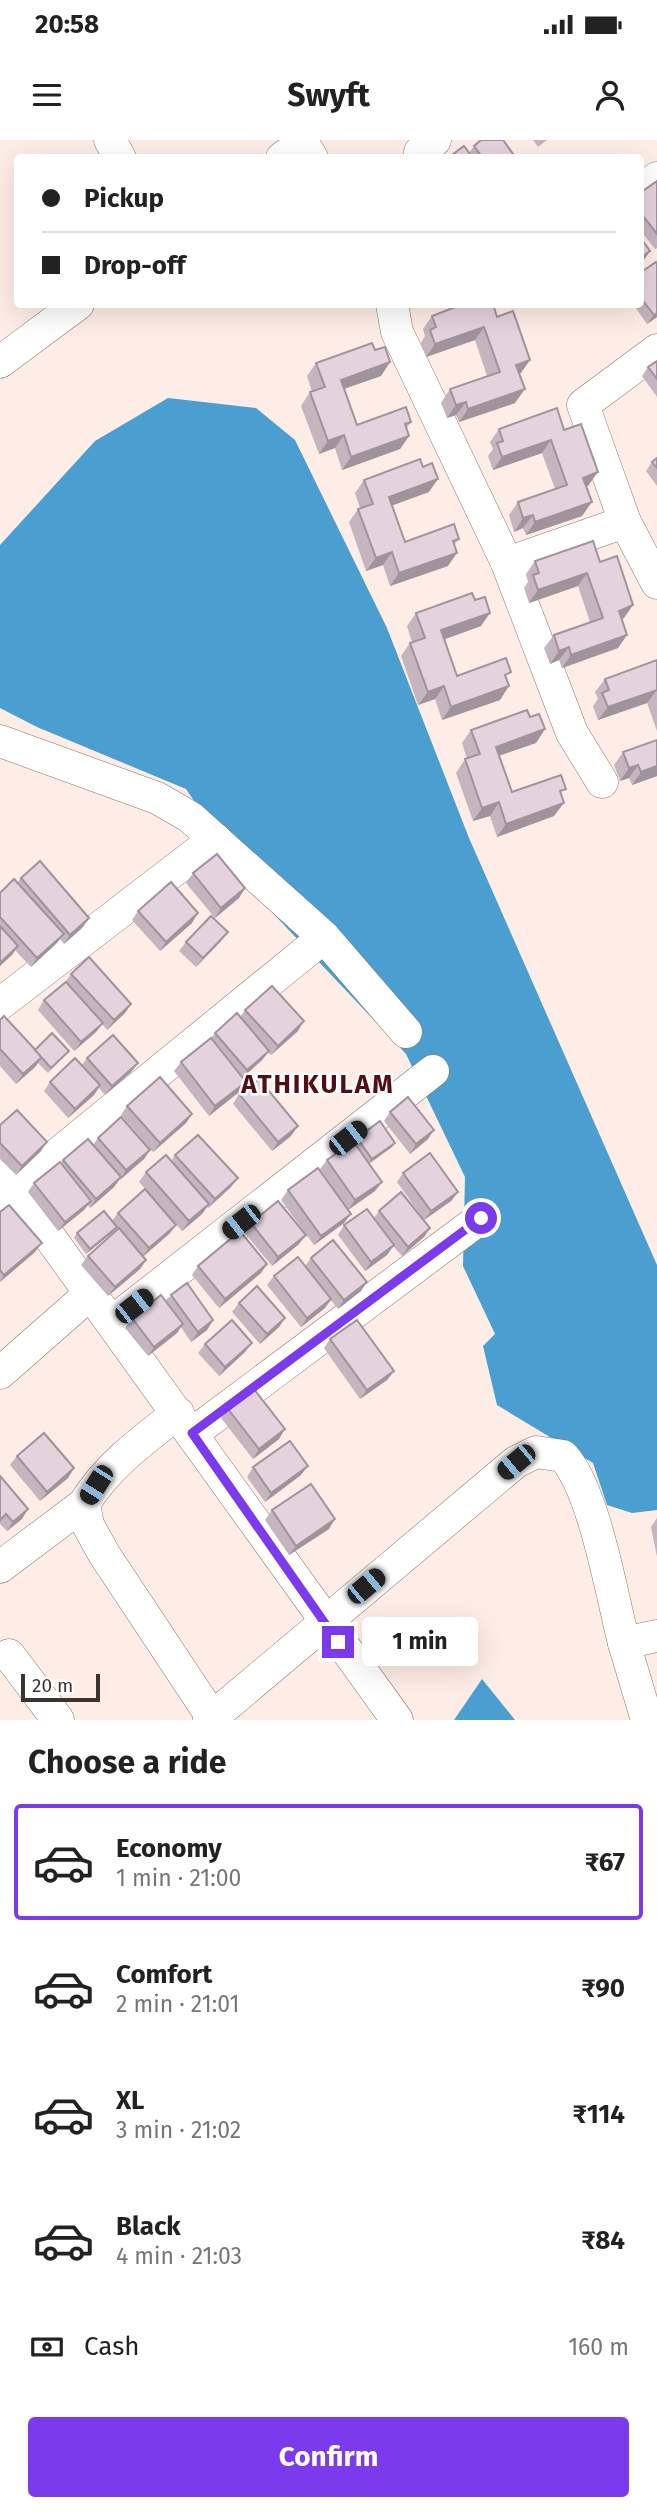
<!DOCTYPE html>
<meta charset="utf-8">
<style>
:root{--surface:#fff;--page:#f2f2f2;--text:#222;--muted:#767676;--line:#e0e0e0;--accent:#7c3aed}
body{margin:0;font-family:"Fira Sans",sans-serif;background:var(--page);color:var(--text);height:100vh;display:flex;flex-direction:column;font-size:26px;white-space:nowrap}
*{box-sizing:border-box;margin:0}
p{font-size:23px;color:var(--muted)}
.icon{flex:none;width:38px;height:38px;fill:none;stroke:currentColor;stroke-width:2;stroke-linecap:round;stroke-linejoin:round}
.map{position:relative;height:1580px;overflow:hidden}
.side{display:flex;flex-direction:column;background:var(--surface);flex:1}
.side>*{flex:none}
.top-card{position:absolute;left:14px;top:14px;width:630px;height:154px;border-radius:7px;box-shadow:0 7px 28px #0002;display:grid;align-content:center;height:154px;padding:0 28px;background:var(--surface)}
.scale{position:absolute;left:21px;bottom:18px;width:79px;box-sizing:border-box;padding-left:7px;border:4px solid #3b3330;border-top:0;font-size:19px;line-height:24px;white-space:nowrap;color:#3b3330;-webkit-text-stroke:5px #fff;paint-order:stroke}
.end{position:absolute;width:32px;height:32px;margin:-16px;border:9px solid #7c3aed;background:#fff;box-shadow:0 0 0 4px #fff}
.from{border-radius:50%}
.bubble{position:absolute;height:49px;border-radius:7px;background:var(--surface);box-shadow:0 7px 28px #0002;font-size:23px;font-weight:700;line-height:49px;text-align:center}
.car{position:absolute;width:21px;height:42px;margin:-21px -10px;border-radius:9px;box-shadow:0 0 5px 2px #0007;background:linear-gradient(#222 24%,#8ab4d8 0 40%,#222 0 76%,#8ab4d8 0 86%,#222 0)}
.top-card b{display:flex;align-items:center;gap:24px;height:66px;font-size:26px}
.top-card b+b{border-top:2px solid var(--line)}
.top-card i{width:18px;height:18px;background:var(--text)}
ul{padding:0;list-style:none}
li{display:flex;align-items:center;gap:21px;height:116px;margin:0 14px 10px;padding:0 14px;border:4px solid transparent;border-radius:7px}
li div{flex:1}
li b{display:block;font-size:26px}
li em{font-style:normal;font-weight:700}
li.current{border-color:var(--accent)}
li>.icon{width:63px;height:63px;stroke-width:1.5}
h2{padding:0 28px;font-size:32px;line-height:84px}
.pay{display:flex;align-items:center;gap:18px;height:77px;padding:0 28px;font-size:26px}
.pay p{margin-inline-start:auto}
.action{display:flex;gap:14px;margin-top:auto;padding:14px 28px}
.action a{flex:1;height:80px;border-radius:7px;background:var(--accent);color:#fff;font-size:28px;font-weight:700;line-height:80px;text-align:center}
.status{display:flex;justify-content:space-between;align-items:center;height:49px;padding:0 35px;background:var(--surface);direction:ltr}
.status svg{height:19px;fill:currentColor}
header{display:flex;justify-content:space-between;align-items:center;height:91px;padding:0 28px;background:var(--surface);font-size:32px;font-weight:700}
.map>svg:first-child{display:block}
.water{fill:#4a9fd0}
.lines{fill:none;stroke-linecap:round;stroke-linejoin:round}
.street-casing{stroke:#88766e;stroke-width:33}
.street{stroke:#fff;stroke-width:32}
.wall{fill:#c4b5be}
.shaded-wall{fill:#a0939b}
.building{fill:#e4d2dd;stroke:#a0939b;stroke-width:2}
.route{stroke:#7c3aed;stroke-width:9}
.labels{text-anchor:middle;dominant-baseline:central;stroke-width:5;stroke-linejoin:round;paint-order:stroke}
.district-label{font-size:26px;font-weight:bold;letter-spacing:2px;fill:#530e15;stroke:#fff}
</style>
<div class="status"><b>20:58</b><svg viewBox="0 0 49 12"><path d="M0 12V9h3v3zM5 12V6h3v6zM10 12V3h3v9zM15 12V0h3v12zM26 1h20v11H26zM47 4h2v5h-2z"/></svg></div>
<header><svg class="icon" aria-label="menu" viewBox="0 0 24 24"><path d="M4 6h16M4 12h16M4 18h16"/></svg>Swyft<svg class="icon" aria-label="person" viewBox="0 0 24 24"><circle cx="12" cy="8" r="4"/><path d="M4 21q1-7 8-7t8 7"/></svg></header>
<div class="map">
<svg width="657" height="1580" viewBox="0 0 657 1580">
<rect width="100%" height="100%" fill="#feede6"/>
<g class="water">
<polygon points="168,258 256,268 295,300 387,488 469,698 657,1125 657,1370 632,1373 607,1365 593,1323 497,1265 483,1206 495,1194 463,1126 465,1037 406,914 267,767 186,649 37,587 0,568 0,405 95,301"/>
<polygon points="482,1539 515,1580 454,1580"/>
</g>
<g class="lines">
<defs>
<g id="street">
<polyline points="110,0 120,18"/>
<polyline points="420,12 435,0"/>
<polyline points="282,18 303,3 312,18"/>
<polyline points="640,51 657,38"/>
<polyline points="392,164 397,192 507,423 625,382 657,443"/>
<polyline points="0,222 78,164"/>
<polyline points="625,382 583,265 657,210"/>
<polyline points="507,423 572,593 602,642"/>
<polyline points="0,601 157,658 190,677 324,797 406,892"/>
<polyline points="0,864 215,699"/>
<polyline points="0,1028 397,1580"/>
<polyline points="0,1061 324,797"/>
<polyline points="112,1182 433,931"/>
<polyline points="0,1233 91,1153"/>
<path d="M178 1273C143 1300 107 1326 84 1364L88 1385 104 1414 214 1580"/>
<polyline points="193,1293 481,1078"/>
<polyline points="0,1427 84,1364"/>
<polyline points="624,1503 647,1580"/>
<polyline points="9,1515 58,1580"/>
<path d="M209 1580 516 1322 536 1312 563 1316C594 1349 612 1456 624 1503L657 1496"/>
</g>
</defs>
<use href="#street" class="street-casing"/>
<use href="#street" class="street"/>
</g>
<g class="wall">
<polygon points="533,0 547,0 538,7"/>
<polygon points="474,6 516,18 448,18 469,13"/>
<polygon points="657,41 657,108 655,109 640,90 640,53"/>
<polygon points="657,124 657,177 647,184 633,164 640,164 640,133"/>
<polygon points="432,176 497,177 521,233 519,234 515,263 459,282 456,275 447,278 441,263 450,249 487,236 475,200 426,217 421,203 425,196 423,189"/>
<polygon points="375,210 390,222 381,236 344,249 357,285 411,282 406,289 409,296 400,309 342,330 335,308 319,314 301,266 310,252 312,252 307,236 316,223"/>
<polygon points="657,221 657,257 642,236 648,227"/>
<polygon points="499,289 564,290 588,346 586,346 582,376 526,395 523,388 514,392 509,375 518,362 555,349 542,313 493,330 488,316 493,309 490,302"/>
<polygon points="657,318 657,346 646,331 652,322"/>
<polygon points="364,340 429,352 392,365 405,402 459,399 454,405 448,426 390,446 383,425 366,431 349,382 358,369 360,368 355,353"/>
<polygon points="535,421 600,422 624,478 622,479 618,508 562,528 559,520 550,524 544,508 554,495 590,482 578,446 529,463 524,448 528,442 526,434"/>
<polygon points="416,473 481,486 444,499 457,536 506,539 500,560 442,580 435,559 418,565 401,516 410,503 412,502 407,486"/>
<polygon points="657,520 657,591 647,563 598,580 593,566 598,559 595,552 605,539"/>
<polygon points="530,577 545,589 536,603 499,616 512,652 561,656 554,676 497,697 490,676 473,681 456,633 465,619 467,619 462,603 471,590"/>
<polygon points="657,600 657,636 632,645 629,638 620,641 614,625 623,612"/>
<polygon points="193,733 245,748 239,758 215,778 186,743"/>
<polygon points="21,738 89,778 82,788 64,804 60,799 31,827 15,810 0,826 0,753 17,743"/>
<polygon points="138,771 192,783 160,811 132,780"/>
<polygon points="221,801 196,827 179,811 186,802"/>
<polygon points="71,834 131,864 125,873 107,890 102,884 96,892 74,911 38,870 44,860 65,843"/>
<polygon points="245,870 298,891 271,915 268,912 262,920 242,938 239,952 209,976 174,931 181,922 211,898 215,893 240,877"/>
<polygon points="0,880 35,910 69,911 48,933 38,923 35,927 16,944 0,926"/>
<polygon points="87,918 138,923 131,932 105,955 99,948 94,955 68,978 44,951 50,942 82,925"/>
<polygon points="239,954 291,996 272,1011 233,964"/>
<polygon points="127,966 192,974 186,983 153,1012 121,975"/>
<polygon points="390,972 428,999 410,1014 384,981"/>
<polygon points="0,985 41,1011 16,1035 0,1019"/>
<polygon points="98,998 150,1010 144,1019 120,1039 114,1047 90,1068 88,1065 84,1070 58,1091 28,1052 34,1043 61,1023 63,1020 93,1005"/>
<polygon points="357,998 392,1007 369,1024 382,1042 375,1051 348,1070 320,1029 327,1020 354,1002"/>
<polygon points="175,1015 231,1047 208,1068 207,1067 202,1074 182,1091 139,1042 146,1032 171,1021"/>
<polygon points="403,1033 458,1052 451,1061 424,1080 397,1042"/>
<polygon points="288,1050 344,1083 314,1105 281,1060"/>
<polygon points="379,1071 430,1088 424,1097 402,1116 393,1106 387,1115 365,1131 338,1095 344,1085 374,1078"/>
<polygon points="0,1072 35,1112 0,1142"/>
<polygon points="118,1073 176,1085 169,1094 143,1117 146,1120 140,1129 108,1156 81,1125 88,1116 118,1089 117,1087 113,1092 86,1114 74,1098 77,1093 112,1081"/>
<polygon points="251,1083 299,1104 272,1126 244,1092"/>
<polygon points="311,1118 361,1151 338,1169 331,1160 325,1168 301,1187 267,1145 274,1136 305,1126"/>
<polygon points="267,1124 261,1133 219,1168 192,1135 198,1126"/>
<polygon points="171,1155 213,1180 207,1190 191,1202 181,1187 177,1193 148,1216 125,1188 132,1178 166,1162"/>
<polygon points="239,1163 285,1178 279,1187 260,1204 232,1172"/>
<polygon points="330,1199 394,1231 387,1240 360,1259 324,1208"/>
<polygon points="205,1204 245,1212 219,1236 198,1213"/>
<polygon points="228,1269 279,1299 253,1319 221,1278"/>
<polygon points="17,1316 74,1328 68,1338 40,1361 10,1325"/>
<polygon points="253,1327 301,1335 265,1362 247,1337"/>
<polygon points="0,1336 22,1379 7,1391 0,1384"/>
<polygon points="272,1370 329,1389 289,1415 265,1380"/>
<polygon points="657,1378 657,1417 651,1387"/>
</g>
<g class="shaded-wall">
<polygon points="650,111 644,120 640,123 640,118"/>
<polygon points="657,173 657,177 647,184 654,175"/>
<polygon points="484,187 475,200 426,217 435,204"/>
<polygon points="530,220 521,233 507,238 516,225"/>
<polygon points="390,222 381,236 332,253 341,240"/>
<polygon points="525,249 515,263 459,282 468,269"/>
<polygon points="466,262 456,275 447,278 456,265"/>
<polygon points="344,295 335,308 319,314 328,301"/>
<polygon points="409,296 400,309 342,330 351,317"/>
<polygon points="551,300 542,313 493,330 502,317"/>
<polygon points="598,332 588,346 574,351 583,338"/>
<polygon points="438,339 429,352 380,370 389,357"/>
<polygon points="592,362 582,376 526,395 535,382"/>
<polygon points="533,375 523,388 514,392 523,378"/>
<polygon points="392,412 383,425 366,431 376,418"/>
<polygon points="457,413 448,426 390,446 399,433"/>
<polygon points="587,433 578,446 529,463 538,450"/>
<polygon points="633,465 624,478 610,484 619,471"/>
<polygon points="490,473 481,486 432,504 441,490"/>
<polygon points="627,495 618,508 562,528 571,515"/>
<polygon points="569,507 559,520 550,524 559,511"/>
<polygon points="444,546 435,559 418,565 428,552"/>
<polygon points="509,546 500,560 442,580 451,567"/>
<polygon points="657,550 647,563 598,580 608,567"/>
<polygon points="545,589 536,603 486,620 496,607"/>
<polygon points="638,625 629,638 620,641 629,628"/>
<polygon points="657,626 657,636 632,645 641,632"/>
<polygon points="499,662 490,676 473,681 482,668"/>
<polygon points="564,663 554,676 497,697 506,684"/>
<polygon points="245,748 239,758 215,778 221,768"/>
<polygon points="198,773 192,783 160,811 166,802"/>
<polygon points="89,778 82,788 64,804 70,795"/>
<polygon points="228,792 221,801 196,827 203,818"/>
<polygon points="64,794 57,803 31,827 37,818"/>
<polygon points="18,806 12,815 0,826 0,823"/>
<polygon points="131,864 125,873 107,890 114,880"/>
<polygon points="304,881 298,891 271,915 278,906"/>
<polygon points="103,883 96,892 74,911 81,902"/>
<polygon points="269,911 262,920 240,940 247,930"/>
<polygon points="42,917 35,927 16,944 23,934"/>
<polygon points="138,923 131,932 105,955 112,946"/>
<polygon points="246,942 239,952 209,976 215,966"/>
<polygon points="100,945 94,955 68,978 75,969"/>
<polygon points="192,974 186,983 153,1012 160,1003"/>
<polygon points="298,986 291,996 272,1011 278,1002"/>
<polygon points="434,990 428,999 410,1014 416,1004"/>
<polygon points="47,1002 41,1011 16,1035 22,1026"/>
<polygon points="395,1003 392,1007 368,1024 372,1019"/>
<polygon points="150,1010 144,1019 120,1040 126,1030"/>
<polygon points="121,1037 114,1047 90,1068 96,1059"/>
<polygon points="238,1038 231,1047 208,1068 215,1059"/>
<polygon points="382,1042 375,1051 348,1070 355,1060"/>
<polygon points="458,1052 451,1061 424,1080 431,1071"/>
<polygon points="91,1061 84,1070 58,1091 65,1082"/>
<polygon points="209,1064 202,1074 182,1091 189,1081"/>
<polygon points="351,1074 344,1083 314,1105 321,1096"/>
<polygon points="176,1085 169,1094 142,1117 149,1108"/>
<polygon points="117,1087 113,1092 86,1114 90,1109"/>
<polygon points="430,1088 424,1097 402,1116 408,1107"/>
<polygon points="306,1095 299,1104 272,1126 278,1117"/>
<polygon points="42,1103 35,1112 0,1142 4,1135"/>
<polygon points="394,1105 387,1115 365,1131 371,1122"/>
<polygon points="146,1120 140,1129 108,1156 115,1147"/>
<polygon points="267,1124 261,1133 219,1168 225,1159"/>
<polygon points="367,1142 361,1151 338,1169 344,1160"/>
<polygon points="331,1159 325,1168 301,1187 307,1178"/>
<polygon points="285,1178 279,1187 260,1204 267,1194"/>
<polygon points="213,1180 207,1190 191,1202 198,1192"/>
<polygon points="183,1184 177,1193 148,1216 154,1207"/>
<polygon points="252,1203 245,1212 219,1236 225,1227"/>
<polygon points="394,1231 387,1240 360,1259 367,1250"/>
<polygon points="285,1289 279,1299 253,1319 259,1309"/>
<polygon points="308,1326 301,1335 265,1362 271,1353"/>
<polygon points="74,1328 68,1338 40,1361 47,1352"/>
<polygon points="28,1369 22,1379 7,1391 13,1382"/>
<polygon points="335,1379 329,1389 289,1415 296,1406"/>
</g>
<g class="building">
<polygon points="481,0 503,0 516,18 483,18 474,6"/>
<polygon points="464,6 473,18 448,18"/>
<polygon points="657,41 657,94 640,72 640,53"/>
<polygon points="640,97 650,111 640,118"/>
<polygon points="656,122 657,124 657,173 654,175 640,157 640,133"/>
<polygon points="463,164 493,164 497,177 513,171 530,220 516,225 525,249 468,269 466,262 456,265 450,249 500,232 484,187 435,204 430,190 436,187 432,176"/>
<polygon points="372,203 375,210 385,207 390,222 341,240 357,285 406,267 411,282 405,284 409,296 351,317 344,295 328,301 310,252 325,247 316,223"/>
<polygon points="657,221 657,239 648,227"/>
<polygon points="557,268 564,290 581,284 598,332 583,338 592,362 535,382 533,375 523,378 518,362 567,345 551,300 502,317 497,303 503,301 499,289"/>
<polygon points="657,318 657,328 652,322"/>
<polygon points="420,319 423,327 432,323 438,339 389,357 405,402 454,384 459,399 453,401 457,413 399,433 392,412 376,418 358,369 373,364 364,340"/>
<polygon points="593,401 600,422 617,416 633,465 619,471 627,495 571,515 569,507 559,511 554,495 603,478 587,433 538,450 533,435 539,433 535,421"/>
<polygon points="472,453 475,460 485,457 490,473 441,490 457,536 506,518 511,532 505,535 509,546 451,567 444,546 428,552 410,503 425,498 416,473"/>
<polygon points="657,520 657,551 657,550 608,567 602,553 609,550 605,539"/>
<polygon points="527,570 530,577 539,574 545,589 496,607 512,652 561,635 566,649 560,651 564,663 506,684 499,662 482,668 465,619 480,614 471,590"/>
<polygon points="657,600 657,626 641,632 638,625 629,628 623,612"/>
<polygon points="217,714 245,748 221,768 193,733"/>
<polygon points="40,721 89,778 70,795 21,738"/>
<polygon points="14,739 64,794 37,818 0,777 0,753"/>
<polygon points="171,742 198,773 166,802 138,771"/>
<polygon points="211,776 228,792 203,818 186,802"/>
<polygon points="0,786 18,806 0,823"/>
<polygon points="89,817 131,864 114,880 71,834"/>
<polygon points="66,842 103,883 81,902 44,860"/>
<polygon points="272,846 304,881 278,906 245,870"/>
<polygon points="237,873 269,911 247,930 215,893"/>
<polygon points="4,876 42,917 23,934 0,909 0,880"/>
<polygon points="52,893 69,911 51,928 35,910"/>
<polygon points="113,895 138,923 112,946 87,918"/>
<polygon points="211,898 246,942 215,966 181,922"/>
<polygon points="75,918 100,945 75,969 50,942"/>
<polygon points="160,937 192,974 160,1003 127,966"/>
<polygon points="259,939 298,986 278,1002 239,954"/>
<polygon points="408,957 434,990 416,1004 390,972"/>
<polygon points="17,970 47,1002 22,1026 0,1003 0,985"/>
<polygon points="121,977 150,1010 126,1030 98,998"/>
<polygon points="380,981 395,1003 372,1019 357,998"/>
<polygon points="198,995 238,1038 215,1059 175,1015"/>
<polygon points="88,999 121,1037 96,1059 63,1020"/>
<polygon points="353,1001 382,1042 355,1060 327,1020"/>
<polygon points="430,1013 458,1052 431,1071 403,1033"/>
<polygon points="166,1015 209,1064 189,1081 146,1032"/>
<polygon points="60,1022 91,1061 65,1082 34,1043"/>
<polygon points="318,1028 351,1074 321,1096 288,1050"/>
<polygon points="145,1049 176,1085 149,1108 118,1073"/>
<polygon points="401,1052 430,1088 408,1107 379,1071"/>
<polygon points="278,1061 306,1095 278,1117 251,1083"/>
<polygon points="9,1065 42,1103 4,1135 0,1130 0,1072"/>
<polygon points="367,1069 394,1105 371,1122 344,1085"/>
<polygon points="104,1071 117,1087 90,1109 77,1093"/>
<polygon points="119,1088 146,1120 115,1147 88,1116"/>
<polygon points="240,1091 267,1124 225,1159 198,1126"/>
<polygon points="333,1100 367,1142 344,1160 311,1118"/>
<polygon points="298,1117 331,1159 307,1178 274,1136"/>
<polygon points="187,1143 213,1180 198,1192 171,1155"/>
<polygon points="257,1146 285,1178 267,1194 239,1163"/>
<polygon points="161,1155 183,1184 154,1207 132,1178"/>
<polygon points="232,1180 252,1203 225,1227 205,1204"/>
<polygon points="357,1180 394,1231 367,1250 330,1199"/>
<polygon points="254,1249 285,1289 259,1309 228,1269"/>
<polygon points="44,1293 74,1328 47,1352 17,1316"/>
<polygon points="290,1301 308,1326 271,1353 253,1327"/>
<polygon points="0,1336 28,1369 13,1382 6,1374 0,1380"/>
<polygon points="311,1344 335,1379 296,1406 272,1370"/>
</g>
<g class="lines">
<polyline class="route" points="338,1502 192,1293 481,1078"/>
</g>
<g class="labels">
<g class="district-label">
<text x="318" y="944">ATHIKULAM</text>
</g>
</g>
</svg>
<div class="scale">20 m</div>
<i class="end from" style="left:481px;top:1078px"></i>
<i class="end" style="left:338px;top:1502px"></i>
<div class="bubble" style="left:362px;top:1477px;width:116px">1 min</div>
<i class="car" style="left:348px;top:998px;rotate:52deg"></i>
<i class="car" style="left:241px;top:1082px;rotate:232deg"></i>
<i class="car" style="left:134px;top:1166px;rotate:52deg"></i>
<i class="car" style="left:516px;top:1322px;rotate:230deg"></i>
<i class="car" style="left:96px;top:1345px;rotate:212deg"></i>
<i class="car" style="left:366px;top:1446px;rotate:50deg"></i>
<div class="top-card">
<b><i class="from"></i>Pickup</b>
<b><i></i>Drop-off</b>
</div>
</div>
<section class="side">
<h2>Choose a ride</h2>
<ul>
<li class="current"><svg class="icon" aria-label="car" viewBox="0 0 24 24"><path d="M5 17H2v-5l4-1 3-4h7l3 4 3 1v5h-3M9 17h6M6 11h13"/><circle cx="7" cy="17" r="2"/><circle cx="17" cy="17" r="2"/></svg><div><b>Economy</b><p>1 min · 21:00</p></div><em>₹67</em></li>
<li><svg class="icon" aria-label="car" viewBox="0 0 24 24"><path d="M5 17H2v-5l4-1 3-4h7l3 4 3 1v5h-3M9 17h6M6 11h13"/><circle cx="7" cy="17" r="2"/><circle cx="17" cy="17" r="2"/></svg><div><b>Comfort</b><p>2 min · 21:01</p></div><em>₹90</em></li>
<li><svg class="icon" aria-label="car" viewBox="0 0 24 24"><path d="M5 17H2v-5l4-1 3-4h7l3 4 3 1v5h-3M9 17h6M6 11h13"/><circle cx="7" cy="17" r="2"/><circle cx="17" cy="17" r="2"/></svg><div><b>XL</b><p>3 min · 21:02</p></div><em>₹114</em></li>
<li><svg class="icon" aria-label="car" viewBox="0 0 24 24"><path d="M5 17H2v-5l4-1 3-4h7l3 4 3 1v5h-3M9 17h6M6 11h13"/><circle cx="7" cy="17" r="2"/><circle cx="17" cy="17" r="2"/></svg><div><b>Black</b><p>4 min · 21:03</p></div><em>₹84</em></li>
</ul>
<div class="pay"><svg class="icon" aria-label="cash" viewBox="0 0 24 24"><path d="M3 7h18v10H3z"/><circle cx="12" cy="12" r="2"/></svg>Cash<p>160 m</p></div>
<div class="action"><a>Confirm</a></div>
</section>
